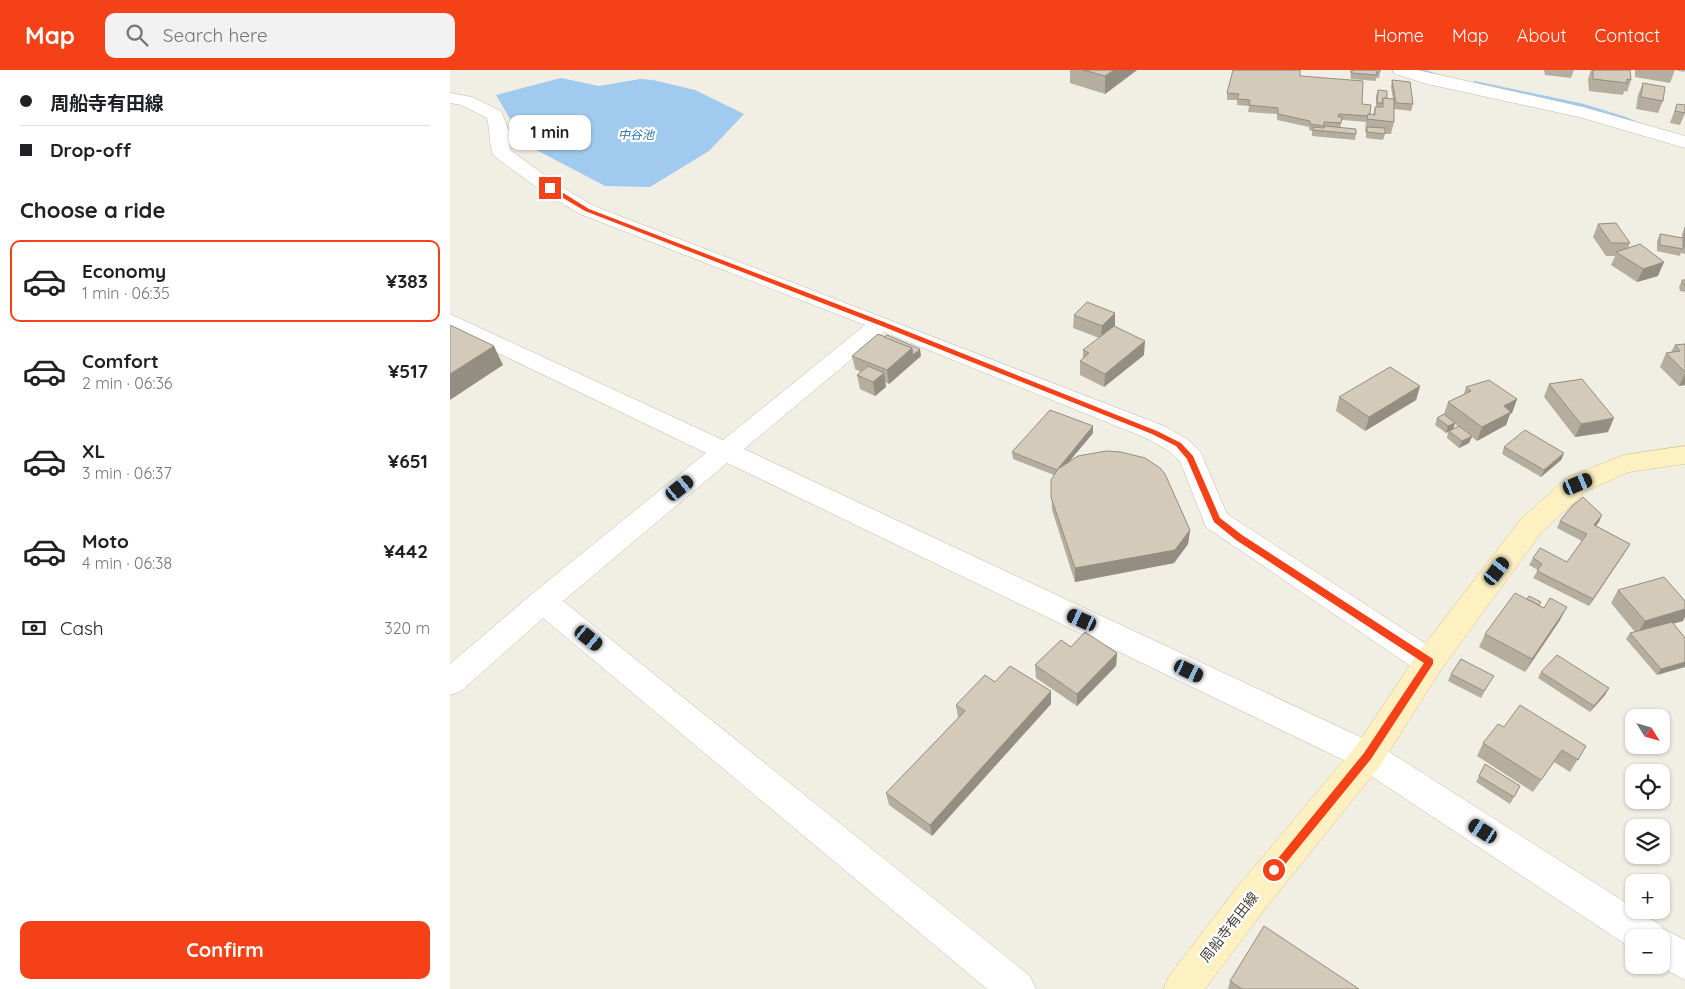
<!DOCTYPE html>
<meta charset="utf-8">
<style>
:root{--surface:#fff;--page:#f2f2f2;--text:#202124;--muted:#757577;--line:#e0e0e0;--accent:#f54117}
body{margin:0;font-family:Quicksand,"Noto Sans JP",sans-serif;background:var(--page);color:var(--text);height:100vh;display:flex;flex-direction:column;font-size:19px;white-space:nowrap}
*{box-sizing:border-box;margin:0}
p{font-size:16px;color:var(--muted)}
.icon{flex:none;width:28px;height:28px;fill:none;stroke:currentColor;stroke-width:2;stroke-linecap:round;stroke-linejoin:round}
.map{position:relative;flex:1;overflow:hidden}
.drawer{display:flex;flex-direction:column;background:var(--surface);width:450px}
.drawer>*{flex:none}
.hud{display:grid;align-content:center;height:110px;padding:0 20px;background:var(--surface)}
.needle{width:32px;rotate:127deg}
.fabs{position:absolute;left:1175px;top:639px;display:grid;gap:10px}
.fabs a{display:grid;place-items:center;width:45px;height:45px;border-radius:10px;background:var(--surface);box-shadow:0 1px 4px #0004;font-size:25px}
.end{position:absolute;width:22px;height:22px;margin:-11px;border:6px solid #f54117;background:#fff;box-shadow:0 0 0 2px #fff}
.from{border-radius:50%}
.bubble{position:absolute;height:35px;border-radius:10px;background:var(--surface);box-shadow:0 1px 4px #0004;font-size:16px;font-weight:700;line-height:35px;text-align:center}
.car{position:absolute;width:15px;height:30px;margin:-15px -8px;border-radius:6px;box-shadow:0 0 4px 1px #0007;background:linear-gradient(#222 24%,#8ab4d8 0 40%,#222 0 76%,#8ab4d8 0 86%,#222 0)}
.hud b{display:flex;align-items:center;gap:18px;height:48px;font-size:19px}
.hud b+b{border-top:1px solid var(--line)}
.hud i{width:12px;height:12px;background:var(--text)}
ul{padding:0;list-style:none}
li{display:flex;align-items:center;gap:15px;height:82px;margin:0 10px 8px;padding:0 10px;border:2px solid transparent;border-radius:10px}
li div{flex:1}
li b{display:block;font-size:19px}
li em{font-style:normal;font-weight:700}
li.current{border-color:var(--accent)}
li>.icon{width:45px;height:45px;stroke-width:1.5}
h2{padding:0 20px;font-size:22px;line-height:60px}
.pay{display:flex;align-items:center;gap:12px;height:55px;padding:0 20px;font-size:19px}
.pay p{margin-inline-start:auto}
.cta{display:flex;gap:10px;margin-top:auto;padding:10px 20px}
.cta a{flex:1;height:58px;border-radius:10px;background:var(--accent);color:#fff;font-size:20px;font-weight:700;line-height:58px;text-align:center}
header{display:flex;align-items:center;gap:30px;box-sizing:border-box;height:70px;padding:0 25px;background:var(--accent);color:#fff}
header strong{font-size:24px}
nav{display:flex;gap:28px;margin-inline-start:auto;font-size:18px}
.search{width:350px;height:45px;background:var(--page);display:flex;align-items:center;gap:12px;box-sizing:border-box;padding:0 18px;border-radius:10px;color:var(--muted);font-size:19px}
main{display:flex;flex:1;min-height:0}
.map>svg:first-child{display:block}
.water{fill:#a0cbee}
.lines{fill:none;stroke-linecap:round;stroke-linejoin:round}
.stream{fill:#a0cbee;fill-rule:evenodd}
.minor-casing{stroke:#bfb9a9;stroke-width:1}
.secondary-casing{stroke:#d1c394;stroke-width:1}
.minor{fill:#fff;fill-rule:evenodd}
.secondary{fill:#fdf1c2;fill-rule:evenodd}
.wall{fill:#b5ae9f;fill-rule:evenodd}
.shaded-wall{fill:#948d82}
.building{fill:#d3cab9;stroke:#948d82}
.route{fill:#f54117}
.labels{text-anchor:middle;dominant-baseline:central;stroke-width:4.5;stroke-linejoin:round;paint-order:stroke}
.far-water-label{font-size:12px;font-style:italic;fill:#3073ac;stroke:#fff}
.street-label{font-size:14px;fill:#433e34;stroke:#fff}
</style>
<header>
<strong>Map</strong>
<div class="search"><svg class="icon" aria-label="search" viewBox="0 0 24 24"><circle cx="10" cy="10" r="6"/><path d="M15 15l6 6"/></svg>Search here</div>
<nav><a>Home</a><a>Map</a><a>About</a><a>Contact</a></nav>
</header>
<main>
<section class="drawer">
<div class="hud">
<b><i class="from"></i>周船寺有田線</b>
<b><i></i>Drop-off</b>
</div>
<h2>Choose a ride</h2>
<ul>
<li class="current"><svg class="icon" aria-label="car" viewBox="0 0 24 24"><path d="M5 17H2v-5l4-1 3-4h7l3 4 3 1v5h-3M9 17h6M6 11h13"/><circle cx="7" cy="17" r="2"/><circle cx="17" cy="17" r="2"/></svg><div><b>Economy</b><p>1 min · 06:35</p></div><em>¥383</em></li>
<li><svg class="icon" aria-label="car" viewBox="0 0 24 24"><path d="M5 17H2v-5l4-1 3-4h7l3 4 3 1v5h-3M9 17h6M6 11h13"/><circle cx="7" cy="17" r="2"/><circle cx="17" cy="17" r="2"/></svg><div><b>Comfort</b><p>2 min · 06:36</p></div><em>¥517</em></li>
<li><svg class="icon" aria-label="car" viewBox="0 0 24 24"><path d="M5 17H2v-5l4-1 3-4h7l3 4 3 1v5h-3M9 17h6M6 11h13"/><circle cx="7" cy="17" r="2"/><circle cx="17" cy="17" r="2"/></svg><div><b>XL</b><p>3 min · 06:37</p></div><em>¥651</em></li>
<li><svg class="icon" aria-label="car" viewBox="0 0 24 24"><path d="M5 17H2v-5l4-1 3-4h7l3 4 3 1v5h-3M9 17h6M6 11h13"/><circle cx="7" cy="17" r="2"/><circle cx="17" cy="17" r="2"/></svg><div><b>Moto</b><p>4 min · 06:38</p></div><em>¥442</em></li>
</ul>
<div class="pay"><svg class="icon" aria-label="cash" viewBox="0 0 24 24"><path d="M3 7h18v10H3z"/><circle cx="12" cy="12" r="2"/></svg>Cash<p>320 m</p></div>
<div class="cta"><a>Confirm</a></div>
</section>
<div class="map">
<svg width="1235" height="919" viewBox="0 0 1235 919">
<rect width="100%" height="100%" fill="#f1eee4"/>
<polygon class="water" points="111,8 149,16 190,9 203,10 245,20 294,44 259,81 200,117 155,116 75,74 46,25"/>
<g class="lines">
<g class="stream">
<polygon points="967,0 976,0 996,7 993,9"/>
<path d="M1025 11 1134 34 1176 47 1197 56 1192 57C1137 36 1080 27 1023 14V12Z"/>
</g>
<defs>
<g id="minor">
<polygon points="943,0 967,0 1133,37 1235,66 1235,78 1129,47 977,14 945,4"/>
<path d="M0 23 22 27 51 41 59 61 60 80 107 114 144 136 714 356 737 369 750 381 777 444 990 583 994 592 990 601 979 604 968 601 756 457 730 391 719 381 696 368 434 262 294 379 930 676 1184 838V840L1211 855 1212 858 1235 870V910L1207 895H1211V868H1184V880L906 696 277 393 113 531 580 906 586 919H537L93 548 11 621 0 625V594L83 523 256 383 0 260V244L273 370 415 255 130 144 93 122 44 86C39 78 40 59 37 48L11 35 0 33Z"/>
</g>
<polygon id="secondary" points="1235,376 1235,394 1179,402 1136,421 1091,463 990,601 930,696 814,840 755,919 713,919 719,906 788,816 906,676 968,583 1071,449 1118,407 1174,385"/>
</defs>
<use href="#minor" class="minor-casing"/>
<use href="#secondary" class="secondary-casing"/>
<use href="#minor" class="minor"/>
<use href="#secondary" class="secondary"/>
</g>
<g class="wall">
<polygon points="620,0 687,0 655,24 620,13"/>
<polygon points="900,0 930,0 930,2 929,8 926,8 926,11 901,9"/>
<polygon points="1094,0 1124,0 1121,8 1095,5"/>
<polygon points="1141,0 1180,0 1181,10 1177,22 1174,21 1173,25 1139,21 1138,9"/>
<polygon points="1185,0 1235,0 1234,2 1225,0 1220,13 1185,7"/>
<polygon points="850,6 912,34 920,44 923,45 925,37 926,37 926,26 928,20 937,28 943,29 941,17 942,10 963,34 961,41 944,39 944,34 944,52 941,64 935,64 933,70 916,68 916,62 915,62 916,52 892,50 890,58 906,64 905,70 862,66 862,61 859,60 859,57 827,50 827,44 798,42 799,36 787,35 787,30 777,30 777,23"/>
<polygon points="1193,13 1213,31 1208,43 1186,39 1188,25"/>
<polygon points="1227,34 1235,43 1230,55 1220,53"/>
<polygon points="1148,154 1180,173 1178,178 1208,206 1187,212 1161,195 1165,186 1156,186 1143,167"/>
<polygon points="1235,157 1235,184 1231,183 1231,182 1230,186 1207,181 1207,171 1210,164 1232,168 1232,164"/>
<polygon points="1232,210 1235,210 1235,222 1230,221 1229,217"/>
<polygon points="624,245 665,256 664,257 694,285 654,317 630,305 630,291 633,289 633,280 649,268 623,258"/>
<polygon points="428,264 471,286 439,314 435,312 436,317 425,326 410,319 407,305 411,302 405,299 402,286"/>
<polygon points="1235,274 1235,315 1229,316 1210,297 1216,283 1221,282 1225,275"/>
<polygon points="1099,314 1158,362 1125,367 1094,327"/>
<polygon points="970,316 966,330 915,361 886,341 889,327"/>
<path d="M1016 317 1067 329 1062 343 1060 344 1056 355 1027 371 1022 367 1019 373 1009 378 997 368 998 362 996 363 985 355 987 348 994 344 998 332 1014 324ZM1005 354 1008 356 1003 359Z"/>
<polygon points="643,363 619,392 740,460 738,474 724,493 625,512 602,440 601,410 604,405 563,389 562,382"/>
<polygon points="1054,377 1114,383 1111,390 1091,407 1052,384"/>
<polygon points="1152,445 1146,456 1180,474 1139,536 1083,508 1088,500 1079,495 1083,488 1117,492 1132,471 1107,458 1110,451"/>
<polygon points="1168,520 1233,551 1223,553 1235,568 1207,605 1176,569 1180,563 1185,562 1161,533"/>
<polygon points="1089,536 1110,550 1075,602 1029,577 1035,564"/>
<polygon points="621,577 667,583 666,596 627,636 586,608 585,595"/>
<polygon points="1091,602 1159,618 1155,625 1140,642 1088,608"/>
<polygon points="1001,604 1040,612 1031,628 998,611"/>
<polygon points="545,612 601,621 601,634 482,766 439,735 436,723 508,648 506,635"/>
<polygon points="1054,657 1136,676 1120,702 1104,692 1083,722 1027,686 1033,673"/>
<polygon points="1035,694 1070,716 1060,734 1026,712"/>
<polygon points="780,911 909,919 778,919"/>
</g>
<g class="shaded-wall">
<polygon points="664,0 687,0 655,24 655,6"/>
<polygon points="1214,192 1208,206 1187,212 1193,199"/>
<polygon points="665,243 665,256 651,269 652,256"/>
<polygon points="695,271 694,285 654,317 655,304"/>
<polygon points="44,276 53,295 0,330 0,304"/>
<polygon points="462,278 464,292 439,314 437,300"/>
<polygon points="470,279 471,286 464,292 463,285"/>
<polygon points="434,303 436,317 425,326 423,312"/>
<polygon points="1235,304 1235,315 1229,316"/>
<polygon points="970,316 966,330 915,361 919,347"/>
<polygon points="1067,329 1062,343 1060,344 1056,355 1027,371 1032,357 1054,336"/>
<polygon points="1164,348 1158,362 1125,367 1131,354"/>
<polygon points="1005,353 1003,360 999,361 996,363 998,356"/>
<polygon points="643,356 643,363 607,406 607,400"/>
<polygon points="1022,366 1019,373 1009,378 1012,371"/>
<polygon points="1114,383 1111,390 1091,407 1094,400"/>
<polygon points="1152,445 1149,452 1141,462 1144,455"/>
<polygon points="740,460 738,474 724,493 625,512 625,498"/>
<polygon points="1180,474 1176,481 1139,536 1143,529"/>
<polygon points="1117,537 1110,550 1075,602 1082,589"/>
<polygon points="1235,539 1235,547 1233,551 1187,564 1195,551"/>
<polygon points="667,583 666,596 627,636 627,624"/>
<polygon points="1235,592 1235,597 1207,605 1211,599"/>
<polygon points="1159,618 1155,625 1140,642 1144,636"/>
<polygon points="601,621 601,634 482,766 480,755"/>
</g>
<g class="building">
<polygon points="633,0 664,0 655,6"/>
<polygon points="783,0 850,0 850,6 913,11 912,34 921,35 920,44 918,44 918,46 889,44 888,47 892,47 891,53 874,52 874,56 860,54 860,51 828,44 828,38 799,35 800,30 787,29 789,24 777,23"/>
<polygon points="902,0 930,0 930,2 926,2 927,5 902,3"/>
<polygon points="1143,0 1180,0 1181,10 1177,9 1177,13 1143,9"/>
<polygon points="942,10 960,12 963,34 946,33"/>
<polygon points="1193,13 1215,17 1213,31 1191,27"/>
<polygon points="928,20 937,21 937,28 933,28 932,33 927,33"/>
<polygon points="933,28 944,29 944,52 917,49 918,44 925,45 925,37 933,37"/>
<polygon points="1227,34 1235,35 1235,43 1225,41"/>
<polygon points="875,56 906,59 906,64 863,60 863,57 874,58"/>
<polygon points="917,57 935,58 935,64 917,62"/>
<polygon points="1166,153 1180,173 1161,173 1148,154"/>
<polygon points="1235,157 1235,177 1234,177"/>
<polygon points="1210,164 1233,168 1233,179 1210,175"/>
<polygon points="1190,174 1214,192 1193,199 1166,182"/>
<polygon points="1232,210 1235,210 1235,214 1233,214"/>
<polygon points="637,232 665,243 652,256 624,245"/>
<polygon points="0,255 44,276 0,304"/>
<polygon points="664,256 695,271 655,304 630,291 639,283 633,280"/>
<polygon points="428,264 462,278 437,300 402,286"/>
<polygon points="437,265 470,279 463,285 462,278 434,267"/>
<polygon points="1235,274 1235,302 1216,283 1230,281 1225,275"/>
<polygon points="418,296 434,303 423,312 407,305"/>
<polygon points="940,297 970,316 919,347 889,327"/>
<polygon points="1132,309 1164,348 1131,354 1099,314"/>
<polygon points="1039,310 1067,329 1054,336 1061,342 1032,357 998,332 1021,321 1016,317"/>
<polygon points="600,340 643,356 607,400 562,382"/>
<polygon points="994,344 1005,353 998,356 987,348"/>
<polygon points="1009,356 1022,366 1012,371 999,361"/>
<polygon points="1075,360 1114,383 1094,400 1054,377"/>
<polygon points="656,381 671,382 695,388 710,398 715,404 740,460 725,480 625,498 601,427 601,410 608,399 628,386"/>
<polygon points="1133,427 1152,445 1144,455 1180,474 1143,529 1087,501 1092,494 1083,488 1090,478 1117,492 1137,464 1110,451 1122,436"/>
<polygon points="1214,507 1235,531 1235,539 1195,551 1168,520"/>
<polygon points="1065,523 1094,538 1100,528 1117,537 1082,589 1035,564"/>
<polygon points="1079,526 1091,532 1089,535 1077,529"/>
<polygon points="1222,552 1235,568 1235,592 1211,599 1180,563"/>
<polygon points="635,562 667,583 627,624 585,595 611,570 621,577"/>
<polygon points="1107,585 1159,618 1144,636 1091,602"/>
<polygon points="1011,589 1044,606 1034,621 1001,604"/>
<polygon points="560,596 601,621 480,755 436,723 515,641 506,635 535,605 545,612"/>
<polygon points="1070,635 1136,676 1128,690 1112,680 1091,710 1033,673 1048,654 1054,657"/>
<polygon points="1035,694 1070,716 1064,727 1029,706"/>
<polygon points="814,856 909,919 792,919 780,911"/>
</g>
<polygon class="route" points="98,116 102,116 139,139 434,252 707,361 731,373 743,386 770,448 792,465 983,589 983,594 921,689 828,803 821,803 821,797 914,683 974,593 786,470 764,452 737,389 726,376 702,364 429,255 135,141 98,119"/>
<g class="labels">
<g class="far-water-label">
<text x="186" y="64">中谷池</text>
</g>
<g class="street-label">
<text transform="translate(779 857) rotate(-52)">周船寺有田線</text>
</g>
</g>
</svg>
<div class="fabs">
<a><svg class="needle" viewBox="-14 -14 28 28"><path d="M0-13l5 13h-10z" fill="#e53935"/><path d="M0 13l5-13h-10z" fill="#757577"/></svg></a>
<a><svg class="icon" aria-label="locate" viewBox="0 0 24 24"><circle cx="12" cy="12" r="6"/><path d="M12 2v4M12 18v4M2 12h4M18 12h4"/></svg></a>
<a><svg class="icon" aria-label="layers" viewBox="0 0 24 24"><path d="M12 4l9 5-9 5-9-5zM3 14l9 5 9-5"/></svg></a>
<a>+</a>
<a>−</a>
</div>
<i class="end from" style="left:824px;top:800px"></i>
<i class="end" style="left:100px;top:118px"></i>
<div class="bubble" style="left:59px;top:45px;width:82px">1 min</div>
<i class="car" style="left:1128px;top:414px;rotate:67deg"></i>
<i class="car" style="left:230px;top:418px;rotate:51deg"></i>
<i class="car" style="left:1047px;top:501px;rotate:37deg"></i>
<i class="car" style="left:632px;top:550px;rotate:295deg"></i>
<i class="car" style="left:139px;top:568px;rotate:129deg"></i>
<i class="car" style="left:739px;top:601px;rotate:116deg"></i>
<i class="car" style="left:1033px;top:761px;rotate:303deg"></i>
</div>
</main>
